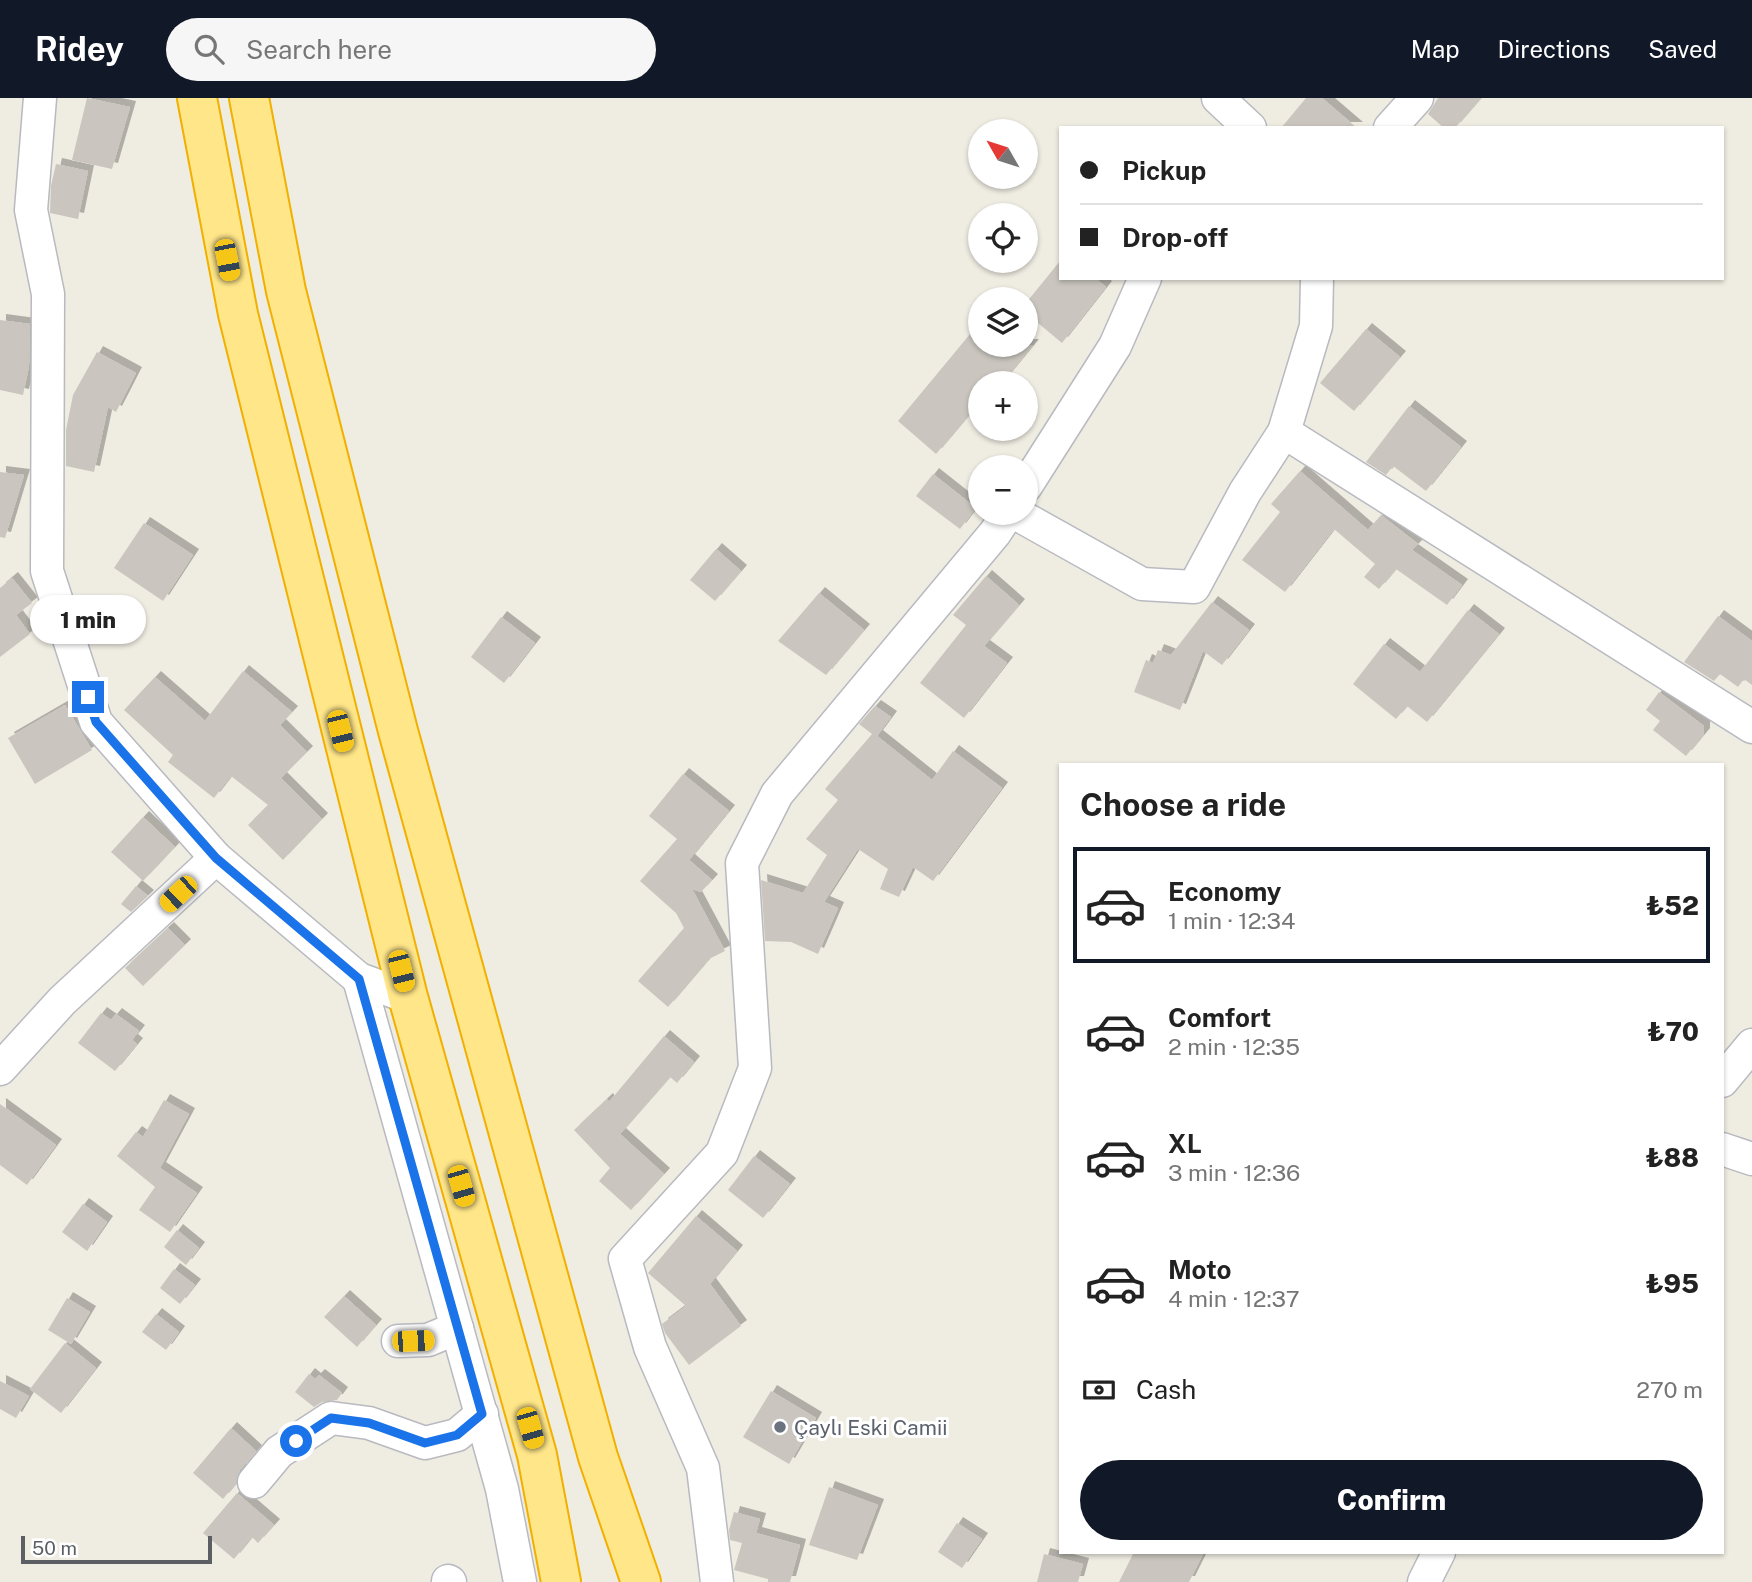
<!DOCTYPE html>
<meta charset="utf-8">
<style>
:root{--surface:#fff;--page:#f6f6f6;--text:#222;--muted:#767676;--line:#e0e0e0;--accent:#111827}
body{margin:0;font-family:"Public Sans",sans-serif;background:var(--page);color:var(--text);height:100vh;display:flex;flex-direction:column;font-size:26px;white-space:nowrap}
*{box-sizing:border-box;margin:0}
p{font-size:23px;color:var(--muted)}
.icon{flex:none;width:38px;height:38px;fill:none;stroke:currentColor;stroke-width:2;stroke-linecap:round;stroke-linejoin:round}
.map{position:relative;flex:1;overflow:hidden}
.side{position:absolute;left:1059px;top:665px;width:665px;height:791px;display:flex;flex-direction:column;background:var(--surface);border-radius:0px;box-shadow:0 2px 5px #0004}
.side>*{flex:none}
.banner{position:absolute;left:1059px;top:28px;width:665px;height:154px;border-radius:0px;box-shadow:0 2px 5px #0004;display:grid;align-content:center;height:154px;padding:0 21px;background:var(--surface)}
.needle{width:46px;rotate:309deg}
.fabs{position:absolute;left:968px;top:21px;display:grid;gap:14px}
.fabs a{display:grid;place-items:center;width:70px;height:70px;border-radius:50%;background:var(--surface);box-shadow:0 2px 5px #0004;font-size:35px}
.scale{position:absolute;left:21px;bottom:18px;width:191px;box-sizing:border-box;padding-left:7px;border:4px solid #5b5f64;border-top:0;font-size:19px;line-height:24px;white-space:nowrap;color:#5b5f64;-webkit-text-stroke:5px #fff;paint-order:stroke}
.end{position:absolute;width:32px;height:32px;margin:-16px;border:9px solid #1a73e8;background:#fff;box-shadow:0 0 0 4px #fff}
.from{border-radius:50%}
.bubble{position:absolute;height:49px;border-radius:24px;background:var(--surface);box-shadow:0 2px 5px #0004;font-size:23px;font-weight:800;line-height:49px;text-align:center}
.car{position:absolute;width:21px;height:42px;margin:-21px -10px;border-radius:9px;box-shadow:0 0 5px 2px #0007;background:linear-gradient(#f5c518 24%,#345 0 40%,#f5c518 0 76%,#345 0 86%,#f5c518 0)}
.banner b{display:flex;align-items:center;gap:24px;height:66px;font-size:26px}
.banner b+b{border-top:2px solid var(--line)}
.banner i{width:18px;height:18px;background:var(--text)}
ul{padding:0;list-style:none}
li{display:flex;align-items:center;gap:21px;height:116px;margin:0 14px 10px;padding:0 7px;border:4px solid transparent;border-radius:0px}
li div{flex:1}
li b{display:block;font-size:26px}
li em{font-style:normal;font-weight:800}
li.current{border-color:var(--accent)}
li>.icon{width:63px;height:63px;stroke-width:1.5}
h2{padding:0 21px;font-size:32px;line-height:84px}
.pay{display:flex;align-items:center;gap:18px;height:77px;padding:0 21px;font-size:26px}
.pay p{margin-inline-start:auto}
.button{display:flex;gap:14px;margin-top:auto;padding:14px 21px}
.button a{flex:1;height:80px;border-radius:42px;background:var(--accent);color:#fff;font-size:28px;font-weight:800;line-height:80px;text-align:center}
header{display:flex;align-items:center;gap:42px;box-sizing:border-box;height:98px;padding:0 35px;background:var(--accent);color:#fff}
header strong{font-size:33px}
nav{display:flex;gap:38px;margin-inline-start:auto;font-size:24px}
.search{width:490px;height:63px;background:var(--page);display:flex;align-items:center;gap:18px;box-sizing:border-box;padding:0 24px;border-radius:38px;color:var(--muted);font-size:26px}
.map>svg:first-child{display:block}
.building{fill:#cac6bf;filter:url(#shadow)}
.lines{fill:none;stroke-linecap:round;stroke-linejoin:round}
.minor-casing{stroke:#b8bac0;stroke-width:35}
.highway-casing{stroke:#f1b000;stroke-width:42}
.minor{stroke:#fff;stroke-width:32}
.highway{stroke:#ffe689;stroke-width:38}
.route{stroke:#1a73e8;stroke-width:9}
.worship-dot{fill:#6b7280;stroke:#fff;stroke-width:2.5}
.labels{text-anchor:middle;dominant-baseline:central;stroke-width:6;stroke-linejoin:round;paint-order:stroke}
.worship-label{font-size:21px;fill:#5b616d;stroke:#fff;text-anchor:start}
</style>
<header>
<strong>Ridey</strong>
<div class="search"><svg class="icon" aria-label="search" viewBox="0 0 24 24"><circle cx="10" cy="10" r="6"/><path d="M15 15l6 6"/></svg>Search here</div>
<nav><a>Map</a><a>Directions</a><a>Saved</a></nav>
</header>
<div class="map">
<svg width="1752" height="1484" viewBox="0 0 1752 1484">
<defs>
<filter id="shadow"><feDropShadow dx="6" dy="-6" stdDeviation="0" flood-color="#0004"/></filter>
</defs>
<rect width="100%" height="100%" fill="#efece2"/>
<g class="building">
<polygon points="87,0 130,9 112,71 72,62"/>
<polygon points="1306,0 1322,0 1357,30 1281,30"/>
<polygon points="1438,0 1481,0 1455,30 1444,30 1428,16"/>
<polygon points="56,66 88,73 78,121 50,115 51,88"/>
<polygon points="1060,163 1060,180 1095,180 1106,189 1062,245 1026,215 1026,205"/>
<polygon points="0,222 30,226 29,268 23,297 0,292"/>
<polygon points="980,224 980,247 1033,247 1002,285 980,285 980,304 936,356 898,323"/>
<polygon points="1366,231 1400,259 1354,313 1320,285"/>
<polygon points="97,254 136,275 116,314 108,309 94,374 66,368 66,332 73,297"/>
<polygon points="1409,308 1461,349 1426,393 1393,368 1386,377 1366,364"/>
<polygon points="1300,373 1368,432 1381,417 1418,446 1412,452 1462,487 1447,507 1396,471 1379,491 1364,479 1375,466 1334,431 1285,494 1242,462 1280,414 1271,406"/>
<polygon points="0,374 24,377 5,440 0,439"/>
<polygon points="933,376 976,410 960,431 916,398"/>
<polygon points="144,425 193,457 163,503 114,470"/>
<polygon points="716,451 741,473 715,503 690,482"/>
<polygon points="986,478 1019,507 984,548 1007,565 964,620 920,585 966,527 953,517"/>
<polygon points="12,480 32,505 16,517 30,536 0,559 0,490"/>
<polygon points="819,495 864,532 826,577 778,543"/>
<polygon points="1212,504 1249,532 1222,567 1203,553 1180,612 1134,594 1146,562 1153,565 1158,552 1171,557"/>
<polygon points="1468,512 1499,536 1427,624 1407,608 1396,621 1353,586 1384,546 1420,574"/>
<polygon points="1718,518 1752,543 1752,587 1744,581 1738,589 1720,576 1714,583 1684,564"/>
<polygon points="501,519 535,545 504,585 471,559"/>
<polygon points="243,573 292,614 280,627 307,654 281,680 322,721 283,762 248,727 268,707 231,678 214,700 168,664 173,657 124,612 155,579 205,623"/>
<polygon points="1659,594 1704,628 1704,636 1686,658 1653,632 1660,623 1646,612"/>
<polygon points="65,607 92,652 35,686 8,640"/>
<polygon points="875,608 891,619 877,638 932,682 953,653 1002,690 933,783 913,769 899,799 880,791 888,771 858,751 824,804 838,810 818,856 791,844 765,843 761,782 803,795 827,757 806,741 838,702 825,691 872,636 859,626"/>
<polygon points="683,676 729,713 689,762 712,782 701,794 692,791 725,853 709,861 668,909 638,883 684,830 676,815 640,783 677,741 649,718"/>
<polygon points="143,719 175,749 143,783 111,754"/>
<polygon points="136,788 148,798 131,814 121,806"/>
<polygon points="168,830 185,847 143,888 125,870"/>
<polygon points="101,915 111,922 116,916 139,933 132,942 137,946 115,973 78,945"/>
<polygon points="664,938 694,964 677,985 670,979 620,1036 664,1076 631,1112 599,1083 610,1070 574,1032 607,1001 609,1004"/>
<polygon points="164,1002 189,1016 160,1070 197,1095 170,1134 139,1112 155,1089 117,1058 136,1034 143,1039"/>
<polygon points="0,1006 56,1047 27,1087 0,1067"/>
<polygon points="754,1058 790,1086 763,1120 728,1092"/>
<polygon points="83,1106 107,1124 87,1153 62,1134"/>
<polygon points="696,1118 737,1153 710,1186 741,1228 689,1267 665,1235 662,1226 686,1208 648,1175"/>
<polygon points="177,1132 199,1150 186,1167 164,1149"/>
<polygon points="174,1171 195,1187 180,1206 160,1190"/>
<polygon points="344,1198 376,1227 357,1249 324,1219"/>
<polygon points="67,1200 90,1214 71,1246 48,1232"/>
<polygon points="156,1216 179,1234 166,1252 142,1234"/>
<polygon points="65,1245 96,1270 61,1315 30,1291"/>
<polygon points="309,1276 315,1281 319,1277 342,1295 337,1302 322,1304 314,1309 295,1294"/>
<polygon points="0,1283 29,1298 16,1320 0,1311"/>
<polygon points="771,1293 816,1320 789,1366 743,1339"/>
<polygon points="231,1330 256,1353 240,1372 236,1385 223,1401 193,1375"/>
<polygon points="829,1389 878,1407 857,1462 809,1447"/>
<polygon points="237,1395 274,1427 258,1445 252,1439 234,1461 203,1435"/>
<polygon points="734,1414 760,1421 756,1435 800,1447 790,1484 768,1484 768,1481 734,1472 742,1445 730,1442 729,1432"/>
<polygon points="957,1425 982,1441 962,1470 938,1454"/>
<polygon points="1134,1454 1204,1454 1189,1484 1119,1484"/>
<polygon points="1044,1456 1083,1466 1078,1484 1037,1484"/>
</g>
<g class="lines">
<defs>
<g id="minor">
<polyline points="40,0 31,112 48,196 47,473 96,624 216,760 359,881 408,899"/>
<polyline points="1218,0 1250,30"/>
<polyline points="1390,30 1417,0"/>
<polyline points="1317,180 1316,228 1284,334 1752,629"/>
<polyline points="1026,388 1115,248 1145,180"/>
<polyline points="1015,415 1142,486 1194,489 1245,394 1284,334"/>
<polyline points="359,881 502,1391 520,1484"/>
<polyline points="0,971 62,903 216,760"/>
<polyline points="1722,983 1752,947"/>
<polyline points="1722,1051 1752,1061"/>
<polyline points="398,1243 428,1242 457,1230"/>
<polyline points="254,1384 279,1354 331,1320 369,1325 425,1345 457,1337 482,1316"/>
<polyline points="448,1483 450,1484"/>
<polyline points="717,1484 703,1370 650,1249 625,1161 722,1055 755,970 742,765 777,696 995,435 1008,415"/>
<polyline points="1424,1484 1439,1454"/>
</g>
<g id="highway">
<polyline points="197,0 238,216 408,899 537,1357 561,1484"/>
<polyline points="249,0 286,193 398,633 598,1359 641,1484"/>
</g>
</defs>
<use href="#minor" class="minor-casing"/>
<use href="#highway" class="highway-casing"/>
<use href="#minor" class="minor"/>
<use href="#highway" class="highway"/>
</g>
<g class="lines">
<polyline class="route" points="88,599 96,624 216,760 359,881 482,1316 457,1337 425,1345 369,1325 331,1320 296,1343"/>
</g>
<circle class="worship-dot" cx="780" cy="1329" r="7"/>
<g class="labels">
<g class="worship-label">
<text x="794" y="1329">Çaylı Eski Camii</text>
</g>
</g>
</svg>
<div class="fabs">
<a><svg class="needle" viewBox="-14 -14 28 28"><path d="M0-13l5 13h-10z" fill="#e53935"/><path d="M0 13l5-13h-10z" fill="#767676"/></svg></a>
<a><svg class="icon" aria-label="locate" viewBox="0 0 24 24"><circle cx="12" cy="12" r="6"/><path d="M12 2v4M12 18v4M2 12h4M18 12h4"/></svg></a>
<a><svg class="icon" aria-label="layers" viewBox="0 0 24 24"><path d="M12 4l9 5-9 5-9-5zM3 14l9 5 9-5"/></svg></a>
<a>+</a>
<a>−</a>
</div>
<div class="scale">50 m</div>
<i class="end from" style="left:296px;top:1343px"></i>
<i class="end" style="left:88px;top:599px"></i>
<div class="bubble" style="left:30px;top:497px;width:116px">1 min</div>
<i class="car" style="left:227px;top:162px;rotate:169deg"></i>
<i class="car" style="left:340px;top:633px;rotate:166deg"></i>
<i class="car" style="left:178px;top:796px;rotate:227deg"></i>
<i class="car" style="left:401px;top:873px;rotate:166deg"></i>
<i class="car" style="left:461px;top:1088px;rotate:164deg"></i>
<i class="car" style="left:413px;top:1243px;rotate:88deg"></i>
<i class="car" style="left:530px;top:1330px;rotate:164deg"></i>
<div class="banner">
<b><i class="from"></i>Pickup</b>
<b><i></i>Drop-off</b>
</div>
<section class="side">
<h2>Choose a ride</h2>
<ul>
<li class="current"><svg class="icon" aria-label="car" viewBox="0 0 24 24"><path d="M5 17H2v-5l4-1 3-4h7l3 4 3 1v5h-3M9 17h6M6 11h13"/><circle cx="7" cy="17" r="2"/><circle cx="17" cy="17" r="2"/></svg><div><b>Economy</b><p>1 min · 12:34</p></div><em>₺52</em></li>
<li><svg class="icon" aria-label="car" viewBox="0 0 24 24"><path d="M5 17H2v-5l4-1 3-4h7l3 4 3 1v5h-3M9 17h6M6 11h13"/><circle cx="7" cy="17" r="2"/><circle cx="17" cy="17" r="2"/></svg><div><b>Comfort</b><p>2 min · 12:35</p></div><em>₺70</em></li>
<li><svg class="icon" aria-label="car" viewBox="0 0 24 24"><path d="M5 17H2v-5l4-1 3-4h7l3 4 3 1v5h-3M9 17h6M6 11h13"/><circle cx="7" cy="17" r="2"/><circle cx="17" cy="17" r="2"/></svg><div><b>XL</b><p>3 min · 12:36</p></div><em>₺88</em></li>
<li><svg class="icon" aria-label="car" viewBox="0 0 24 24"><path d="M5 17H2v-5l4-1 3-4h7l3 4 3 1v5h-3M9 17h6M6 11h13"/><circle cx="7" cy="17" r="2"/><circle cx="17" cy="17" r="2"/></svg><div><b>Moto</b><p>4 min · 12:37</p></div><em>₺95</em></li>
</ul>
<div class="pay"><svg class="icon" aria-label="cash" viewBox="0 0 24 24"><path d="M3 7h18v10H3z"/><circle cx="12" cy="12" r="2"/></svg>Cash<p>270 m</p></div>
<div class="button"><a>Confirm</a></div>
</section>
</div>
